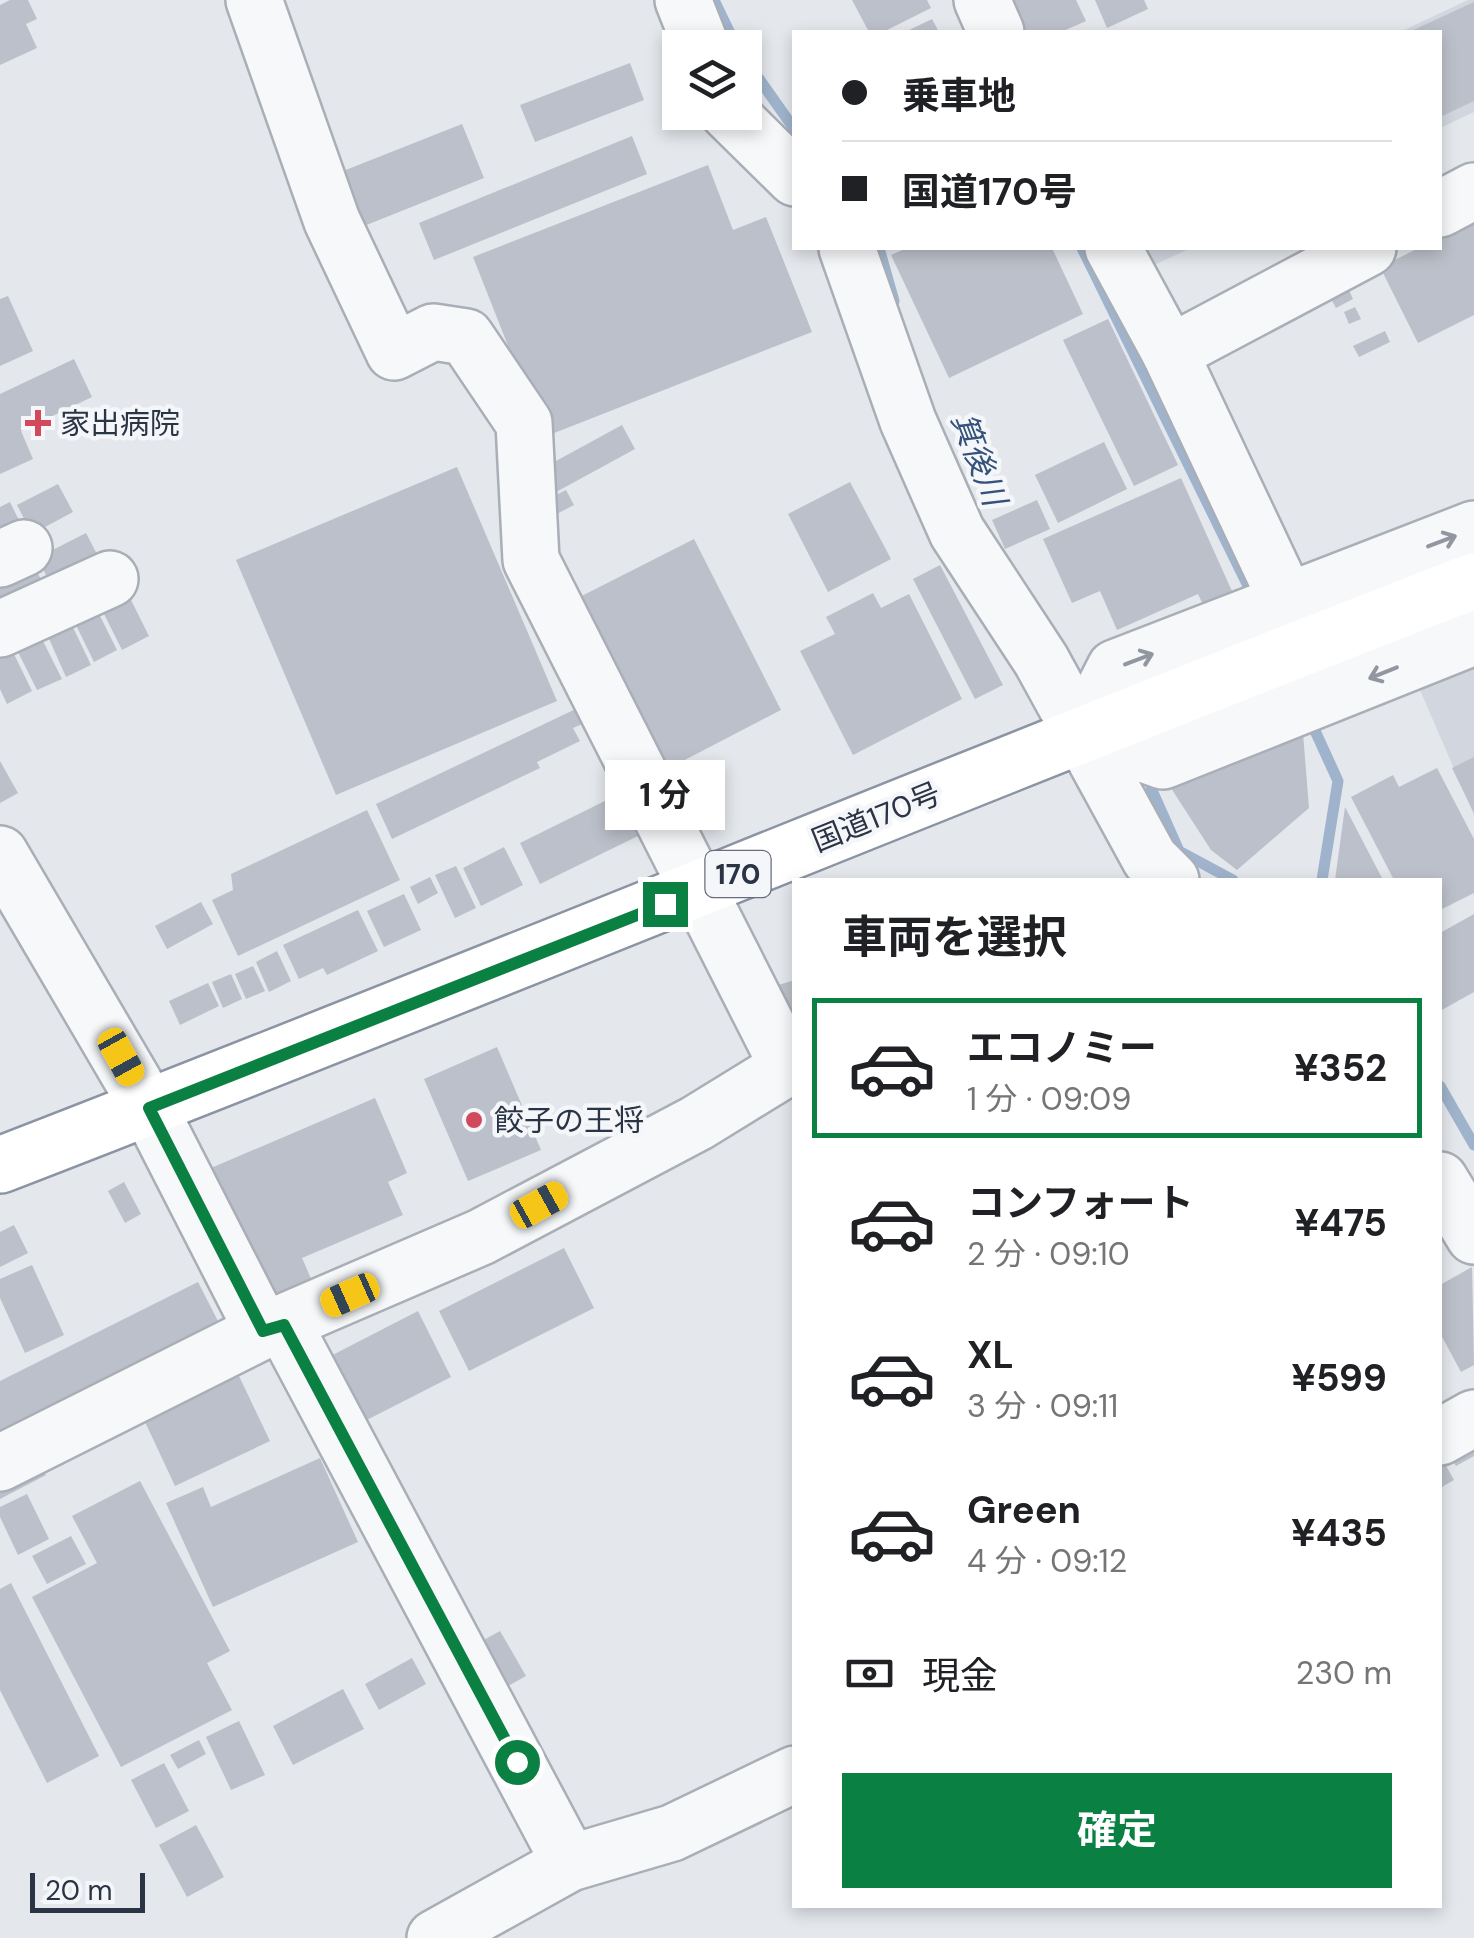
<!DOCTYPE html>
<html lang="ja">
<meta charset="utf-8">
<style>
:root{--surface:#fff;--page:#f2f2f2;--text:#202124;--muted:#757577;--line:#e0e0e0;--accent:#0b8043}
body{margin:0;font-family:"DM Sans","Noto Sans JP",sans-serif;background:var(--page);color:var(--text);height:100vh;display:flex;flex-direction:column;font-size:38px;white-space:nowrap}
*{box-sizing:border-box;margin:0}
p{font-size:32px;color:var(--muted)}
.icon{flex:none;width:55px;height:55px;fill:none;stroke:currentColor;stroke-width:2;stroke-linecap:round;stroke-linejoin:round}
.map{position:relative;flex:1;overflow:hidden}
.details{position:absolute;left:792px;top:878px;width:650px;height:1030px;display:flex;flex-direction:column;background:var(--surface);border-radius:0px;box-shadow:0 5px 15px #0003}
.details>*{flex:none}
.guide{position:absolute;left:792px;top:30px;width:650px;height:220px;border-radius:0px;box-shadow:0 5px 15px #0003;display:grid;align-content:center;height:220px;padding:0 50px;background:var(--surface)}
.controls{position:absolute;left:662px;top:30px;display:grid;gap:20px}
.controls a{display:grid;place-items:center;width:100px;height:100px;border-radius:0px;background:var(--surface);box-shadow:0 5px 15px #0003;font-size:50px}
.scale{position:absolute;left:30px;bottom:25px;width:115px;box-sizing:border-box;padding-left:10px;border:5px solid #2b3445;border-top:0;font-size:28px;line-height:35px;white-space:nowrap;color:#2b3445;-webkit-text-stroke:8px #f4f6f9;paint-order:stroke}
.end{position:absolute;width:45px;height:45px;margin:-22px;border:12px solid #0b8043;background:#fff;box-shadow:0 0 0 5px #fff}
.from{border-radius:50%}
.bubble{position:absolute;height:70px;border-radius:0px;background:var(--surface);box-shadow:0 5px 15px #0003;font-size:32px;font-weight:700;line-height:70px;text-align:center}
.car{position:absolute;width:30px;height:60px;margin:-30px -15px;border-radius:12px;box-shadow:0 0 8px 2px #0007;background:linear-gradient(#f5c518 24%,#345 0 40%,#f5c518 0 76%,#345 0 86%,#f5c518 0)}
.guide b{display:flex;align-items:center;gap:35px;height:95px;font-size:38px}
.guide b+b{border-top:2px solid var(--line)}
.guide i{width:25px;height:25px;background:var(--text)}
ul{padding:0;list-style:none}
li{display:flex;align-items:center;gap:30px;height:140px;margin:0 20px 15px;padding:0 30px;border:5px solid transparent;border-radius:0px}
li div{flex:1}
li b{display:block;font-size:38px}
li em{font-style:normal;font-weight:700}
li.current{border-color:var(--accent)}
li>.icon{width:90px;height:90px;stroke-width:1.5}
h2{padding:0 50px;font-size:45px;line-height:120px}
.pay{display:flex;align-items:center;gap:25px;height:110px;padding:0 50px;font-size:38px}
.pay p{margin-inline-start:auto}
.action{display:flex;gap:20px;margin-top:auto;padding:20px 50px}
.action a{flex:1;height:115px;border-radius:0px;background:var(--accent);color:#fff;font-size:40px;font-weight:700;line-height:115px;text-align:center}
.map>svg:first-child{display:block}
.built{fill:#d2d6de}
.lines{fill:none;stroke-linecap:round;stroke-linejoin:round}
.stream{stroke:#9fb4cc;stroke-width:11}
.building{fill:#bbc0ca}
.minor-casing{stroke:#a9aeb7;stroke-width:60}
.highway-casing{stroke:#8b94a3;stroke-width:60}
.minor{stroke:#f7f8fa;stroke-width:55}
.highway{stroke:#fff;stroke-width:55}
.oneway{stroke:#9196a0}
.route{stroke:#0b8043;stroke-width:12}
.poi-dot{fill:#d1495b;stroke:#f4f6f9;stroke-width:4}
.labels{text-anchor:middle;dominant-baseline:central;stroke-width:9;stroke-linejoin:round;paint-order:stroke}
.shield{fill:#f4f6f9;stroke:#676e7b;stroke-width:2.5}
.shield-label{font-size:28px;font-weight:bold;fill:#2b3445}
.poi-label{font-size:30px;fill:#2b3445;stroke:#f4f6f9;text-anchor:start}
.street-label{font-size:30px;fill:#2b3445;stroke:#f4f6f9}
.water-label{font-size:32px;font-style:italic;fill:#34527a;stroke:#f4f6f9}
</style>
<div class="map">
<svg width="1474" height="1938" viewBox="0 0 1474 1938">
<rect width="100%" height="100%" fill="#e4e7ec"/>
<g class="built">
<polygon points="1468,0 1474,0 1474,112 1440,128 1440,32 1400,32"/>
<polygon points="1138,248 1191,248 1148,268"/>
<polygon points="1474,661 1474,815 1417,683"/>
</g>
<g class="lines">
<g class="stream">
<polyline points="714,0 737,48"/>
<polyline points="745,59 795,130"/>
<polyline points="879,248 894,301"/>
<polyline points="1082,248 1254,598"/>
<polyline points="1311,722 1338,781 1322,880"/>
<polyline points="1151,788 1179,851 1233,880"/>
<polyline points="1440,1086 1474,1145"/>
</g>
</g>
<g class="building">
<polygon points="10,0 28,0 37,19 26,24 37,48 0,65 0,5"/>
<polygon points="852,0 927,0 931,8 883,32 869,32"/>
<polygon points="1008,0 1076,0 1086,21 1061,32 1023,32"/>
<polygon points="1095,0 1144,0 1148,9 1107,28"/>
<polygon points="1474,2 1474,101 1440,117 1440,32 1409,32"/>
<polygon points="932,19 939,32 905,32"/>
<polygon points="630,63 644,100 535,142 520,105"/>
<polygon points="462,124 484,178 349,232 328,177"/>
<polygon points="632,136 647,174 434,260 419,223"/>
<polygon points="708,165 733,230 766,217 812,332 544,437 473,257"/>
<polygon points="1474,220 1474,315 1418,343 1380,267 1419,248 1440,248 1440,237"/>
<polygon points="907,248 1052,248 1083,314 949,378 891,255"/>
<polygon points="1347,286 1353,299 1336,308 1329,295"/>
<polygon points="8,296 33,351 0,366 0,299"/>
<polygon points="1355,307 1361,319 1349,324 1344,312"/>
<polygon points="1108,319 1178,465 1134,486 1063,340"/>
<polygon points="1385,331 1390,342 1359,357 1353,346"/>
<polygon points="74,359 92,397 21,431 33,459 0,474 0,394"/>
<polygon points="622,425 635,449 547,497 534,473"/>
<polygon points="1104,442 1127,489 1058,523 1035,475"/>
<polygon points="457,467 557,701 336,795 236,560"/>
<polygon points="1181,478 1236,600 1207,613 1198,594 1117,630 1100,591 1072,603 1043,539"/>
<polygon points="850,482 891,559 828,592 788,514"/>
<polygon points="58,484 73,512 32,534 17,505"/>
<polygon points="566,490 574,505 547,519 538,504"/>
<polygon points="1037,500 1050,529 1005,549 992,520"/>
<polygon points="10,502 25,533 0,546 0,507"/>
<polygon points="86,533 102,564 53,588 37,558"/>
<polygon points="694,539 781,710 652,777 564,605"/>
<polygon points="32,561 45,588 0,602 0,577"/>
<polygon points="940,565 1003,685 975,699 913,579"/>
<polygon points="126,590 149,636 122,650 99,604"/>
<polygon points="873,593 881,608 909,594 962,699 853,755 800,651 835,634 826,617"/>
<polygon points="96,608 117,650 94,662 73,619"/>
<polygon points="70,621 91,665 66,677 46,632"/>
<polygon points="40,635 62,679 37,690 15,646"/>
<polygon points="11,648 32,691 7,704 0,689 0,654"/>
<polygon points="582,706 589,721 573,728 580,741 537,762 540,768 392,839 376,804"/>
<polygon points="1303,733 1309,808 1237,870 1211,850 1169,785"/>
<polygon points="1474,757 1474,813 1452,768"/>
<polygon points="0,761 18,793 0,803"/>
<polygon points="1437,768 1474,839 1474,893 1440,910 1440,880 1394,880 1351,797 1393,775 1399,787"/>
<polygon points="621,793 642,834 540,884 520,843"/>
<polygon points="1345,807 1383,880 1335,880"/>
<polygon points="367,810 400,880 238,956 212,900 233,890 231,874"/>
<polygon points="504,847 523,885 481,906 463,868"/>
<polygon points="456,866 476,908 455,918 435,875"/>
<polygon points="430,877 438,893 418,904 410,887"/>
<polygon points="404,894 421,930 384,947 367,911"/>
<polygon points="201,902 213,924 167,949 155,926"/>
<polygon points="358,910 378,951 327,975 323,968 299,979 283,945"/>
<polygon points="1474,914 1474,992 1440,1011 1440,933"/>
<polygon points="277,951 291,981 269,992 256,962"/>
<polygon points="253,966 265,991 246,999 235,974"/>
<polygon points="231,974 242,999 223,1008 212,982"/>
<polygon points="795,980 795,1041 768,988"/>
<polygon points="208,983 219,1006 180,1025 169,1001"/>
<polygon points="497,1047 541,1150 468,1181 424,1079"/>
<polygon points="375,1098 407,1173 388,1182 403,1215 302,1258 319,1297 274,1316 211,1168"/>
<polygon points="124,1182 141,1214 125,1223 108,1191"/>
<polygon points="14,1225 28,1253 0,1267 0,1232"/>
<polygon points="564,1248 594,1308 469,1371 439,1311"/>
<polygon points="32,1265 64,1335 25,1353 0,1298 0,1279"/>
<polygon points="1472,1267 1474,1365 1461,1372 1440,1333 1440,1285"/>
<polygon points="198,1282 222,1329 0,1442 0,1381"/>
<polygon points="418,1311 451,1377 353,1427 319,1362"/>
<polygon points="239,1376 270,1441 175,1486 145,1422"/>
<polygon points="1474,1442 1474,1456 1456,1466 1450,1456"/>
<polygon points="1440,1455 1454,1480 1440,1488"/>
<polygon points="37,1458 46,1475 0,1499 0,1477"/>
<polygon points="320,1458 358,1542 213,1607 166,1503 203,1487 211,1507"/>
<polygon points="140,1481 230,1651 207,1663 232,1710 121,1767 32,1597 97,1563 72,1516"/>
<polygon points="27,1494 49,1539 18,1555 0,1517 0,1507"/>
<polygon points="71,1536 86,1564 47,1584 32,1556"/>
<polygon points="11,1583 99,1756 47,1783 0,1690 0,1589"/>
<polygon points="500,1631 526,1676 497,1692 471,1647"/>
<polygon points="412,1658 426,1684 379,1710 365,1684"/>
<polygon points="343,1689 364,1729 293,1765 273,1726"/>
<polygon points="239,1721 265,1775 231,1790 206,1737"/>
<polygon points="199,1740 206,1754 178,1769 170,1755"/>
<polygon points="164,1763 189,1811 156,1828 131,1780"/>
<polygon points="196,1825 224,1877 187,1897 159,1845"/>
</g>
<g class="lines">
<defs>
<g id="minor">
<polyline points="683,0 702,48"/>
<polyline points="982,0 996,32"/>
<polyline points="728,112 795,178"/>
<polyline points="1440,209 1474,191"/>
<polyline points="847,248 908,421 957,532 1041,660 1150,859 1171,880"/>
<polyline points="1113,248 1170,353 1287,601"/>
<polyline points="1170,353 1368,248"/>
<polyline points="0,559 24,548"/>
<polyline points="0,629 110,579"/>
<polyline points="1082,732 1115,668 1474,529"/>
<polyline points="1082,732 1163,761 1474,637"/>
<polyline points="0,854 149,1108 263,1331"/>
<polyline points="1440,1180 1474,1236"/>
<polyline points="284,1325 570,1863"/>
<polyline points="1440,1437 1474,1418"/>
<polyline points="0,1463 263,1331 481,1237 697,1123 780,1072 779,1049 531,560 524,423 466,337 433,332 394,352 332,221 254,0"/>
<polyline points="435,1938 570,1863 672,1833 795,1774"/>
</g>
<path id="highway" d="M0 1165C493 975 981 771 1474 581"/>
</defs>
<use href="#minor" class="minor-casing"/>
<use href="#highway" class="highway-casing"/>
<use href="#minor" class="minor"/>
<use href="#highway" class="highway"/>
</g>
<defs><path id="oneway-shaft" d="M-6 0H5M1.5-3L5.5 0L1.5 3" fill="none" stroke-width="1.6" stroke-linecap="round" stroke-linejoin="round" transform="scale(2.5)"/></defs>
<g class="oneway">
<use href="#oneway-shaft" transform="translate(1442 541) rotate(-21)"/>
<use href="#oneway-shaft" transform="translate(1139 659) rotate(-21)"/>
<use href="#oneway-shaft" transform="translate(1383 673) rotate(158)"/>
</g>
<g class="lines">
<polyline class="route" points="517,1762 284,1325 263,1331 149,1108 665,904"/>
</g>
<g class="poi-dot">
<path d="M33 408h10v10h10v10h-10v10h-10v-10h-10v-10h10z"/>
<circle cx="474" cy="1120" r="10"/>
</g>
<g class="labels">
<rect class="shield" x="705.5" y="851" width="65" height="46" rx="8"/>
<g class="shield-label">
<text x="738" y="874">170</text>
</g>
<g class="poi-label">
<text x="60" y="423">家出病院</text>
<text x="494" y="1120">餃子の王将</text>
</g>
<g class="street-label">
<text transform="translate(876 817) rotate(-22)">国道170号</text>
</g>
<g class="water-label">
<text transform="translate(979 459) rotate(69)">箕後川</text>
</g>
</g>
</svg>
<div class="controls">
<a><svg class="icon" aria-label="layers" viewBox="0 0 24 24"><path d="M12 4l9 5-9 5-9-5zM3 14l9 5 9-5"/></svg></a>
</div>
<div class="scale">20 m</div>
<i class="end from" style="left:517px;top:1762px"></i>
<i class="end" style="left:665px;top:904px"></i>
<div class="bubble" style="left:605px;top:760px;width:120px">1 分</div>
<i class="car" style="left:121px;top:1057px;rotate:151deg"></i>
<i class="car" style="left:539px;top:1205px;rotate:61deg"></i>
<i class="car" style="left:350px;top:1295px;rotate:246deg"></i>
<div class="guide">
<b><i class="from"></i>乗車地</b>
<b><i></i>国道170号</b>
</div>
<section class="details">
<h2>車両を選択</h2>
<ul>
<li class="current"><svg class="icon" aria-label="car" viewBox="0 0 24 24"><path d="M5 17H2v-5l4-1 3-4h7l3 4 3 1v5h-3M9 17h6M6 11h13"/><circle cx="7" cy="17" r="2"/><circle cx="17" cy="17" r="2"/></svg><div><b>エコノミー</b><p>1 分 · 09:09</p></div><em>¥352</em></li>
<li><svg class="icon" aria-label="car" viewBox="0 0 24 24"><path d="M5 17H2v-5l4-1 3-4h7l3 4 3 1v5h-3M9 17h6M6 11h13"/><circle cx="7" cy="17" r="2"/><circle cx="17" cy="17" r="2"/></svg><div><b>コンフォート</b><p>2 分 · 09:10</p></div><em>¥475</em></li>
<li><svg class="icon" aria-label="car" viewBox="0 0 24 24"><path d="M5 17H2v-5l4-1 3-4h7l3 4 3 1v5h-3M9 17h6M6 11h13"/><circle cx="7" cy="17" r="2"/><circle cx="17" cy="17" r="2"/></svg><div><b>XL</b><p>3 分 · 09:11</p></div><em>¥599</em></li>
<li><svg class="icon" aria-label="car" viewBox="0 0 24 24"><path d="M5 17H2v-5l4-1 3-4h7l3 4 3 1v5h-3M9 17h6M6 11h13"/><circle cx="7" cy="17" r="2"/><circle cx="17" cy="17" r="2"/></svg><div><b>Green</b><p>4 分 · 09:12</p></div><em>¥435</em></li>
</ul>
<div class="pay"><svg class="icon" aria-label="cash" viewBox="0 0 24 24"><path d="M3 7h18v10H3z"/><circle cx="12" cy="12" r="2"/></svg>現金<p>230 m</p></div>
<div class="action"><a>確定</a></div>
</section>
</div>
